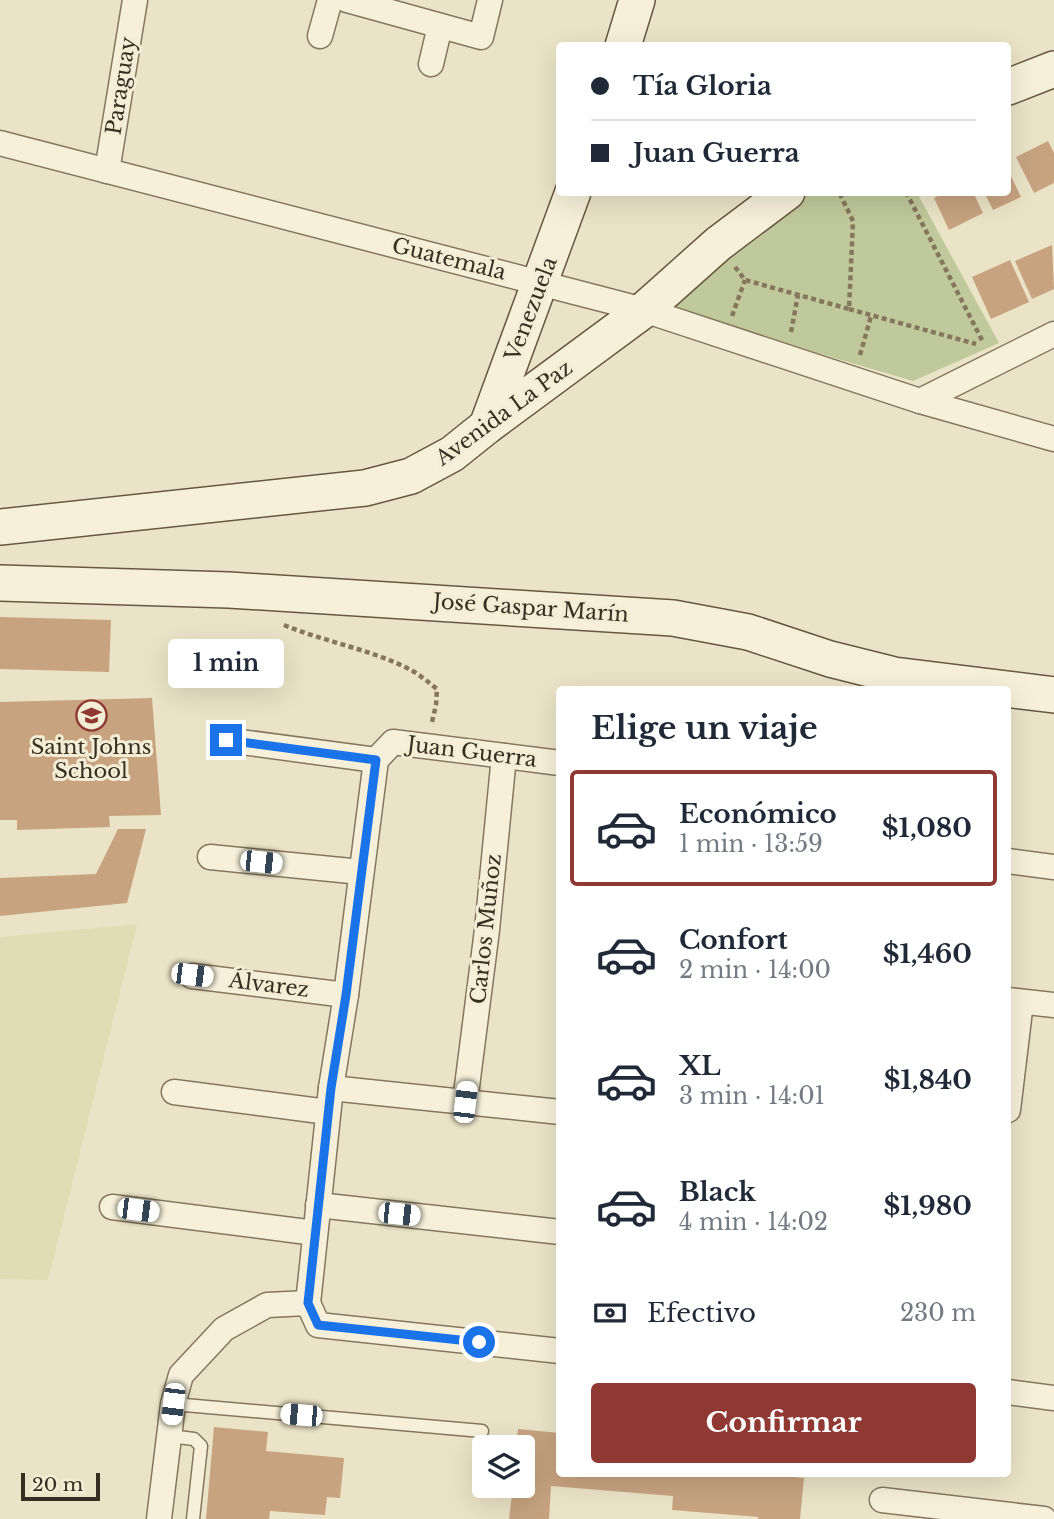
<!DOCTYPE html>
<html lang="es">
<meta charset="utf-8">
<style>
:root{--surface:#fff;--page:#f2f2f3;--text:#1f2937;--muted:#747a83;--line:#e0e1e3;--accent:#903832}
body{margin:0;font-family:"Libre Baskerville",serif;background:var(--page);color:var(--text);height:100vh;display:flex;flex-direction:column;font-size:26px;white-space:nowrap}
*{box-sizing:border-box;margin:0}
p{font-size:23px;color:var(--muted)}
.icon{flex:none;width:38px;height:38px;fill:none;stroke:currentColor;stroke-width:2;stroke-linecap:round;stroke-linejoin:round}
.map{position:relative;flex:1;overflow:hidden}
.sheet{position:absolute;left:556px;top:686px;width:455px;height:791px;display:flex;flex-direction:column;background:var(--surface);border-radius:7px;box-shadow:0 7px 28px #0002}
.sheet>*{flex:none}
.top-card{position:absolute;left:556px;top:42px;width:455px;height:154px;border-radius:7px;box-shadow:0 7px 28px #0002;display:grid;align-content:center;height:154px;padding:0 35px;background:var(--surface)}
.controls{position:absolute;left:472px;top:1435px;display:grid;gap:14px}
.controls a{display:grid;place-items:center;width:63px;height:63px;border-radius:7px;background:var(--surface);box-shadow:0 7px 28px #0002;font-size:35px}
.scale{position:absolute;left:21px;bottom:18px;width:79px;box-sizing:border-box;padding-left:7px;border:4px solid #372d20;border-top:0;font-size:19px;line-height:24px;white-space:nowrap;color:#372d20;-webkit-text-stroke:5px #f3edd6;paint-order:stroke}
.end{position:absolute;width:32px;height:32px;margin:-16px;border:9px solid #1a73e8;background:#fff;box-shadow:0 0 0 4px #fff}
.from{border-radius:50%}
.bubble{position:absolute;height:49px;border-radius:7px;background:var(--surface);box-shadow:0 7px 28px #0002;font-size:23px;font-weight:800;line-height:49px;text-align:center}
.car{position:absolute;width:21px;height:42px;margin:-21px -10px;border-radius:9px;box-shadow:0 0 5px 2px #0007;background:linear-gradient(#fff 24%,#345 0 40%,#fff 0 76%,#345 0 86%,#fff 0)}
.top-card b{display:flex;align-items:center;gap:24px;height:66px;font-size:26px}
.top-card b+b{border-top:2px solid var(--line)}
.top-card i{width:18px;height:18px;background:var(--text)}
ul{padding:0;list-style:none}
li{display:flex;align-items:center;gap:21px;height:116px;margin:0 14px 10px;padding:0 21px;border:4px solid transparent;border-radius:7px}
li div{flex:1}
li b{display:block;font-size:26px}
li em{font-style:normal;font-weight:800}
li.current{border-color:var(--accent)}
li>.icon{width:63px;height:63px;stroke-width:1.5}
h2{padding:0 35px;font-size:32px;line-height:84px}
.pay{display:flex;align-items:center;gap:18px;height:77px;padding:0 35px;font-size:26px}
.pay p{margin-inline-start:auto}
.button{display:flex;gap:14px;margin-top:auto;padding:14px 35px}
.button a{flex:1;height:80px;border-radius:7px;background:var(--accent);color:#fff;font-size:28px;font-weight:800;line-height:80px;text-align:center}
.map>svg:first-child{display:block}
.farmland{fill:#e0ddb5}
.green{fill:#c0c99b}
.building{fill:#c7a380}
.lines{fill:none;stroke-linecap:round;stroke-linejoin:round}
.lane-casing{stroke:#86765e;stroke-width:15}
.street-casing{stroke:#86765e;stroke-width:27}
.secondary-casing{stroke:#685741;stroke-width:38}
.path{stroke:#86765e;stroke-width:4.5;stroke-dasharray:5 3.5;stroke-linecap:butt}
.lane{stroke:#f6f0da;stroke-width:12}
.street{stroke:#f6f0da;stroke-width:24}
.secondary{stroke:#f6f0da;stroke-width:35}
.route{stroke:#1a73e8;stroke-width:9}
.labels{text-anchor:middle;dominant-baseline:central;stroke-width:6;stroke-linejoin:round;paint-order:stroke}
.street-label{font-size:21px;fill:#372d20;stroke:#f3edd6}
.poi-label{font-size:21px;fill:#372d20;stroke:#f3edd6}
</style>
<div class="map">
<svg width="1054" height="1519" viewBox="0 0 1054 1519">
<rect width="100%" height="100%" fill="#ebe3c7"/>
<polygon class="farmland" points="137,924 48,1280 0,1279 0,937"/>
<polygon class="green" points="804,193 917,193 999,343 913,381 664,308"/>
<g class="building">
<polygon points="1048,141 1054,153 1054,183 1034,193 1016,157"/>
<polygon points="1008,170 1021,197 993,210 984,192 1008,192"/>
<polygon points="945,192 973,192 983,213 949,230 934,198"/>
<polygon points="1052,245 1054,289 1032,299 1015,261"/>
<polygon points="1010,260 1029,302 991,319 972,277"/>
<polygon points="0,617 111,620 109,672 0,669"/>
<polygon points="152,698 161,815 109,816 110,827 17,830 17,820 0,820 0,702"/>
<polygon points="118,829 146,829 127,903 0,916 0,878 96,874"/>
<polygon points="214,1427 268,1432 266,1451 344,1458 340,1498 327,1497 325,1515 270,1511 269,1519 206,1519"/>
<polygon points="518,1429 560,1433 560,1474 758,1474 804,1478 800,1519 758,1519 758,1517 672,1510 673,1496 551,1486 549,1519 509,1519 513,1486 523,1486 523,1447 516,1447"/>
</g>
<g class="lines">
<defs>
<g id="lane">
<polyline points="173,1404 482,1431"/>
<polyline points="169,1436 194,1439 201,1446 193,1519"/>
</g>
<g id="street">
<polyline points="347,0 481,37 490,0"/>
<polyline points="320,36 330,0"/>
<polyline points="431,64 440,26"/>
<polyline points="0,143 644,310 920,401 1054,439"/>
<polyline points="107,171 135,0"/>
<polyline points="920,401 1054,334"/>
<polyline points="226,740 376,760 393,742 560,763"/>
<polyline points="210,857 361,872"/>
<polyline points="1008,861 1054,867"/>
<polyline points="192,976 346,995"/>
<polyline points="1008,1000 1054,1005"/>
<polyline points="331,1088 560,1112"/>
<polyline points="174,1092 328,1112"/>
<polyline points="465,1102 487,930 504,756"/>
<polyline points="1008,1110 1021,1002"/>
<polyline points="318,1205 560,1232"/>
<polyline points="112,1207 315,1233"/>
<polyline points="308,1303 331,1088 346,995 376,760"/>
<polyline points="308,1303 318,1325 560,1351"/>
<polyline points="1008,1392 1054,1398"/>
<polyline points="882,1500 1044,1519"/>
<polyline points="159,1519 173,1404 181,1375 224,1329 267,1305 308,1303"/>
</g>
<g id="secondary">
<polyline points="623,46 637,0"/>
<polyline points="1008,87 1054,69"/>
<polyline points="487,426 573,192"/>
<polyline points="0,527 365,488 411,476 452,454 487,426 644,310 718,244 787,192"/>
<polyline points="0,583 229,590 673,618 748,632 830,659 894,675 1054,695"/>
</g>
</defs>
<use href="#lane" class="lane-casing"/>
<use href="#street" class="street-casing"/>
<use href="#secondary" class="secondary-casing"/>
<g class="path">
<polyline points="906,192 983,342"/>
<polyline points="735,267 745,280 849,309 853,221 839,192"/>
<polyline points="849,309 976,344"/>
<polyline points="732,316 745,280"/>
<polyline points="791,332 798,295"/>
<polyline points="860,355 871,316"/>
<path d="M284 625C325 642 370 649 409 669 419 674 428 682 437 689L436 705 432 722"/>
</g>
<use href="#lane" class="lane"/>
<use href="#street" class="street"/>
<use href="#secondary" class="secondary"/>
</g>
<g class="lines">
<polyline class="route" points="226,740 376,760 346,995 331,1088 308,1303 318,1325 479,1342"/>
</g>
<defs>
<symbol id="school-ring" viewBox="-11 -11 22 22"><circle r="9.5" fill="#f3edd6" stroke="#903832" stroke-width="1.5"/><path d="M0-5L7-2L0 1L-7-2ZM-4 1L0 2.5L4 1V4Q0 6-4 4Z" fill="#903832"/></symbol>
</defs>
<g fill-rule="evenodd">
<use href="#school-ring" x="74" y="698" width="35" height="35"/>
</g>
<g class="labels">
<g class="street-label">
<text transform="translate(121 86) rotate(-81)">Paraguay</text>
<text transform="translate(449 259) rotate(14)">Guatemala</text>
<text transform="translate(531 309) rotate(-69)">Venezuela</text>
<text transform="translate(504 413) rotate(-36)">Avenida La Paz</text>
<text transform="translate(531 608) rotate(4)">José Gaspar Marín</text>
<text transform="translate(472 752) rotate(7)">Juan Guerra</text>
<text transform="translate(486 929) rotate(-84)">Carlos Muñoz</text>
<text transform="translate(269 985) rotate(7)">Álvarez</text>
</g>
<g class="poi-label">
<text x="91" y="747">Saint Johns<tspan x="91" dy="24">School</tspan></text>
</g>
</g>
</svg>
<div class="controls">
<a><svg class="icon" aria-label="layers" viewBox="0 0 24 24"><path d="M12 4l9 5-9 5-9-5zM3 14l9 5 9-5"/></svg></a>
</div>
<div class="scale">20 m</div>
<i class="end from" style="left:479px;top:1342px"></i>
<i class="end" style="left:226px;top:740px"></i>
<div class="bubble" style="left:168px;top:639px;width:116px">1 min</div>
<i class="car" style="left:261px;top:862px;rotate:96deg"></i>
<i class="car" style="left:192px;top:975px;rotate:97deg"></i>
<i class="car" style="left:465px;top:1102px;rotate:7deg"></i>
<i class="car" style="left:138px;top:1210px;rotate:97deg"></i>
<i class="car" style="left:399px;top:1214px;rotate:96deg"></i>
<i class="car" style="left:173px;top:1404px;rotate:187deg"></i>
<i class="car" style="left:301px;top:1415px;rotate:275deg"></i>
<div class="top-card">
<b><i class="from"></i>Tía Gloria</b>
<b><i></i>Juan Guerra</b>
</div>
<section class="sheet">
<h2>Elige un viaje</h2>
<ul>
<li class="current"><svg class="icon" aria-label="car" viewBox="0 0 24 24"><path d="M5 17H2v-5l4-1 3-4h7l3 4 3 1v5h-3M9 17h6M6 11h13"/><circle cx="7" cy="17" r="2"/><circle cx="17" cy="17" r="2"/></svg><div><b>Económico</b><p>1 min · 13:59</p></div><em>$1,080</em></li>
<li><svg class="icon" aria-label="car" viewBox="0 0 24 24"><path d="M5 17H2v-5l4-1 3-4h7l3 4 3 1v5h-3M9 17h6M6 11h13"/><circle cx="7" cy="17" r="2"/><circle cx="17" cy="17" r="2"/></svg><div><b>Confort</b><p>2 min · 14:00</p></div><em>$1,460</em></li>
<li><svg class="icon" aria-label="car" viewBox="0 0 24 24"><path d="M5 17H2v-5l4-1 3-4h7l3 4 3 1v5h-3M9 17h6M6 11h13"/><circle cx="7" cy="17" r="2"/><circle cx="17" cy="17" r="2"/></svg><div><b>XL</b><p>3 min · 14:01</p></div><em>$1,840</em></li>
<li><svg class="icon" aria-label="car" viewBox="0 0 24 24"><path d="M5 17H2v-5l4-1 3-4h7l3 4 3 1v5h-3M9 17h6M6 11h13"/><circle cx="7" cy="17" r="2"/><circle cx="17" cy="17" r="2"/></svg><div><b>Black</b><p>4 min · 14:02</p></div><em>$1,980</em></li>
</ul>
<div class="pay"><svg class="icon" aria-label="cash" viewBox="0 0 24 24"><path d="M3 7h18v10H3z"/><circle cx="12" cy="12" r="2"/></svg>Efectivo<p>230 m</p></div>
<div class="button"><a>Confirmar</a></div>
</section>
</div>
